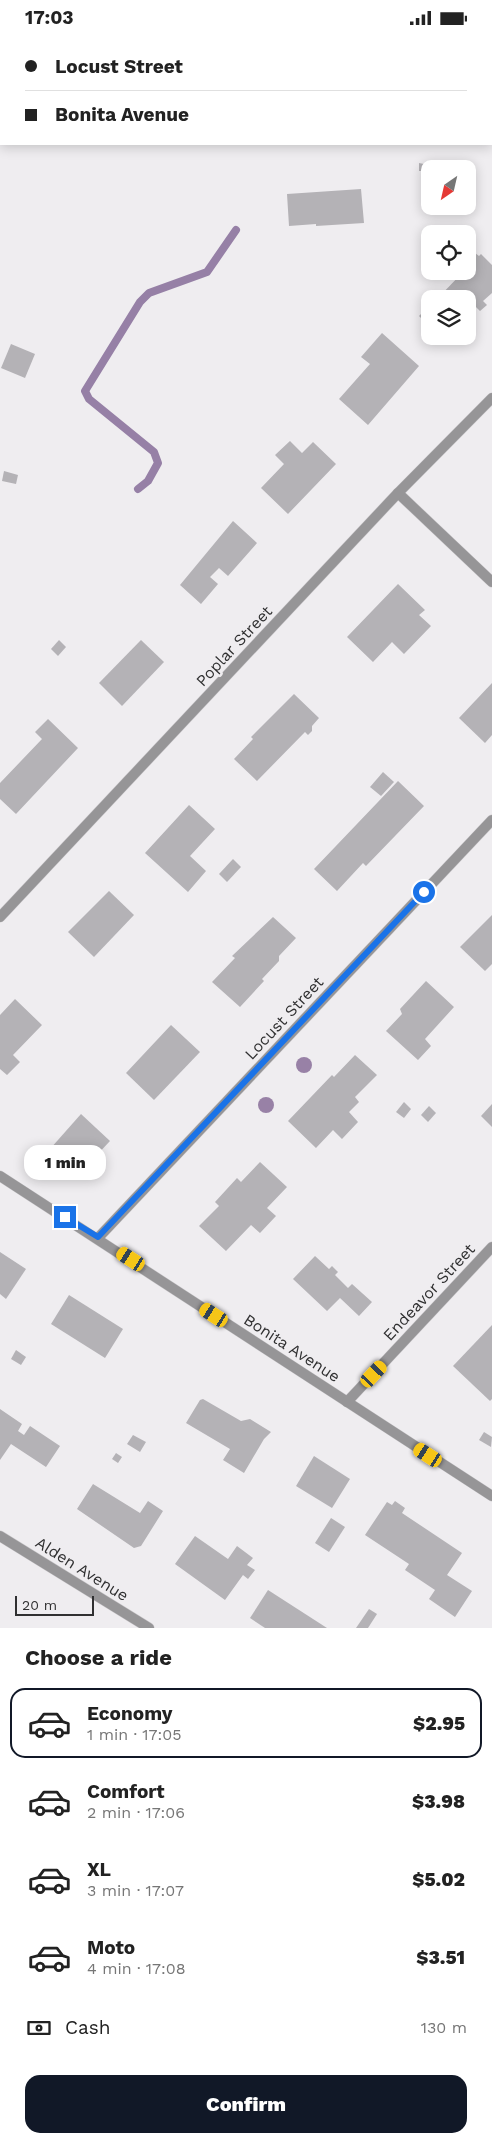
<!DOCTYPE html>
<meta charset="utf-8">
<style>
:root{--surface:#fff;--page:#f2f2f2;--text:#222;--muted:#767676;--line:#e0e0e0;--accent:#111827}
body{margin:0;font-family:"Work Sans",sans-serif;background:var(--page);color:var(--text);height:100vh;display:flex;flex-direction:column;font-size:19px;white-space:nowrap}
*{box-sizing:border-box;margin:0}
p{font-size:16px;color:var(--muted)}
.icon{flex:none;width:28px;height:28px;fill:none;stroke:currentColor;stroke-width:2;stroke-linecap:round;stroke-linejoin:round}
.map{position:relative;height:1593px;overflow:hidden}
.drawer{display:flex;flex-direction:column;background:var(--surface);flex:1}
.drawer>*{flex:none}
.banner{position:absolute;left:0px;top:0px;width:492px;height:110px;box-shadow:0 2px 12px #0003;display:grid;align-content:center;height:110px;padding:0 25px;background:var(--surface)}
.needle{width:32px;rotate:214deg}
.buttons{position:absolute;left:421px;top:125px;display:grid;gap:10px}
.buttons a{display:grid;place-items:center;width:55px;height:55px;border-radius:10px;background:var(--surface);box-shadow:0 2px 12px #0003;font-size:25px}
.scale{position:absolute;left:15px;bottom:12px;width:79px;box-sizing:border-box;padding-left:5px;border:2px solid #303031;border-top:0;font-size:14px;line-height:18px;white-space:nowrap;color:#303031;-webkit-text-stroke:4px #efedf0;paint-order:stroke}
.end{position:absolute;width:22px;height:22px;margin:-11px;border:6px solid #1a73e8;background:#fff;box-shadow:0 0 0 2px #fff}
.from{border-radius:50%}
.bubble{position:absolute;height:35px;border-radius:15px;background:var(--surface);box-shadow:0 2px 12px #0003;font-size:16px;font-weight:800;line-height:35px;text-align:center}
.car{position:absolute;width:15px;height:30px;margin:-15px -8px;border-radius:6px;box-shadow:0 0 4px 1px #0007;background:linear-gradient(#f5c518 24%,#345 0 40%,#f5c518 0 76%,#345 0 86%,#f5c518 0)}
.banner b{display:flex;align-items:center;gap:18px;height:48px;font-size:19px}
.banner b+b{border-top:1px solid var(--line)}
.banner i{width:12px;height:12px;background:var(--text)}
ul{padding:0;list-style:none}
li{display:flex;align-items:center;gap:15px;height:70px;margin:0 10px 8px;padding:0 15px;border:2px solid transparent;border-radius:15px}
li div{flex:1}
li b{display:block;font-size:19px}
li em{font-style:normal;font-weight:800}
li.selected{border-color:var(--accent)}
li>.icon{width:45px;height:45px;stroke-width:1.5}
h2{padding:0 25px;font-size:22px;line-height:60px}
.pay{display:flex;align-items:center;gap:12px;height:55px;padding:0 25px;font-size:19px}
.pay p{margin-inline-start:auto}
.cta{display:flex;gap:10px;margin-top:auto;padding:10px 25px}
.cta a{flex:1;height:58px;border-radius:15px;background:var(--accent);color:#fff;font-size:20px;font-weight:800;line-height:58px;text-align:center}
.status{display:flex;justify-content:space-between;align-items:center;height:35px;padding:0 25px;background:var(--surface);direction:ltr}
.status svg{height:14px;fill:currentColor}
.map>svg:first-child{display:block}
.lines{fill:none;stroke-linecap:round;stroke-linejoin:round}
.stream{stroke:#9680a6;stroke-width:8}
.building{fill:#b4b2b6}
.street-casing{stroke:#cdcbce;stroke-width:11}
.street{stroke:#969597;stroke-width:10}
.tree{fill:#9881a6}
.route{stroke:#1a73e8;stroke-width:6}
.labels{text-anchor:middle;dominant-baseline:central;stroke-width:5;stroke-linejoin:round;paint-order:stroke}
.street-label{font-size:16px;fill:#303031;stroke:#efedf0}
</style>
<div class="status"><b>17:03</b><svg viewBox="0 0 49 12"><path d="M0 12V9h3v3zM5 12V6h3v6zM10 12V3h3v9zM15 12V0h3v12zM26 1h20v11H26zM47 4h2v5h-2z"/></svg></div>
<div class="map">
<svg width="492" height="1593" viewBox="0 0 492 1593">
<rect width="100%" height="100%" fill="#efedf0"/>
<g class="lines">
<polyline class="stream" points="138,454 148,446 158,428 154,417 89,364 85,356 140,267 149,258 207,237 236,195"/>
</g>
<g class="building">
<polygon points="419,128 429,130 428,136 419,136"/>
<polygon points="361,154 364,188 316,191 316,189 289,191 287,159"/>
<polygon points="475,218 479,221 481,219 492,230 492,258 483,266 487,270 480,276 474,270 468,277 468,264 437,264 464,236 468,236 472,228 468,225"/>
<polygon points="430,270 430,292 419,281"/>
<polygon points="382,298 419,331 368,390 339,364 370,329 361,322"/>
<polygon points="11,309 35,319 25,343 1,333"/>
<polygon points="290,406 302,418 313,407 336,429 288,479 261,453 284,429 275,420"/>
<polygon points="4,436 18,440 16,449 2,446"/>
<polygon points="233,486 257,508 228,541 219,533 210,542 218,549 201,569 180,550"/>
<polygon points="398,549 425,575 419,580 431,591 404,619 392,607 373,627 347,602"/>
<polygon points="59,605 66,612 58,621 51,614"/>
<polygon points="141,605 164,627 122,671 99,648"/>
<polygon points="492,648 492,700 485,708 459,683"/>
<polygon points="294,659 319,683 312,691 312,696 308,700 305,697 257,746 234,724 253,704 251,702"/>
<polygon points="48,684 78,713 16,779 0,764 0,748 42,704 35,697"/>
<polygon points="383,737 394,747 381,761 370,752"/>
<polygon points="398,746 424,771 366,831 363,828 337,856 314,834"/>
<polygon points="189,770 215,794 190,821 206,836 188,857 145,818"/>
<polygon points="233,824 241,832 227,847 219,839"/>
<polygon points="109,856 134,880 94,922 68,897"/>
<polygon points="492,880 492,929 485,936 460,912"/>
<polygon points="273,882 296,903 279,921 279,926 262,944 264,946 240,972 212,947 235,923 232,921"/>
<polygon points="426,946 454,972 425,1004 431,1011 418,1025 386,996 402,979 400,974"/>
<polygon points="15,964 42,990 13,1020 20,1027 7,1040 0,1034 0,980"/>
<polygon points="171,990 200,1017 154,1065 126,1038"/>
<polygon points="355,1020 377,1040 355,1062 359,1067 349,1077 358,1087 342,1104 333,1095 316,1113 288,1086 332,1040 334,1042"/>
<polygon points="404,1067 411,1074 404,1083 396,1077"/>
<polygon points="492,1069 492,1092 481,1081"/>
<polygon points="429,1071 436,1078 428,1087 421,1080"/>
<polygon points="81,1079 110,1106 78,1140 50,1114"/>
<polygon points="260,1127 287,1152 267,1173 276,1181 260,1198 251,1190 226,1216 199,1191 219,1171 215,1167 237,1143 241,1147"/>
<polygon points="0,1217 26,1234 6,1264 0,1259"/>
<polygon points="315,1221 329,1234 332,1231 338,1237 335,1240 348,1253 352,1249 372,1267 359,1281 340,1263 327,1276 293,1244"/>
<polygon points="69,1260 123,1294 105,1323 51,1289"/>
<polygon points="492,1290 492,1364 490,1366 453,1331"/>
<polygon points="16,1315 26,1322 21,1330 11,1324"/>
<polygon points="203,1364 241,1386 250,1384 271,1397 264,1404 244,1438 223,1425 230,1414 186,1388 200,1365"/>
<polygon points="0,1374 22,1389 18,1396 24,1400 30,1391 60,1411 46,1432 11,1409 0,1425"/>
<polygon points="484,1397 492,1402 491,1412 479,1405"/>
<polygon points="133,1400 146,1407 140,1417 127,1409"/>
<polygon points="116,1418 122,1422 118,1428 112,1424"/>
<polygon points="314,1421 350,1444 332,1473 296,1451"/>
<polygon points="93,1449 140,1478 148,1466 163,1476 141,1511 134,1513 77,1474"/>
<polygon points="395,1466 405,1473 402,1478 462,1518 447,1540 472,1556 455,1582 429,1564 435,1555 405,1535 409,1529 365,1500 387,1467 392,1470"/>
<polygon points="331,1483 345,1492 329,1517 315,1508"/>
<polygon points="195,1501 228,1524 237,1511 253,1523 247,1530 255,1535 248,1544 243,1540 225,1565 175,1529"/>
<polygon points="268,1555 327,1593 265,1593 250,1583"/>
<polygon points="369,1574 377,1579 368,1593 356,1593"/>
</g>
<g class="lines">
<defs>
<g id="street">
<polyline points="288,1 289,0"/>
<polyline points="398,458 492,547"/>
<polyline points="0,882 398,458 492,363"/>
<polyline points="0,1141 492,1461"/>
<polyline points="98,1203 492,785"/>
<polyline points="347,1367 492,1212"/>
<polyline points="0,1501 149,1593"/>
</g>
</defs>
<use href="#street" class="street-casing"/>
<use href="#street" class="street"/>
</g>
<g class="tree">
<circle cx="304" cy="1030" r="8"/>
<circle cx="266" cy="1070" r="8"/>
</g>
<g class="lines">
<polyline class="route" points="65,1182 98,1202 424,857"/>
</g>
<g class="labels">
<g class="street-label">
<text transform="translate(234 611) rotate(-47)">Poplar Street</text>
<text transform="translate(284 983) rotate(-47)">Locust Street</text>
<text transform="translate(429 1257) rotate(-47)">Endeavor Street</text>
<text transform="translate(292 1313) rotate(33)">Bonita Avenue</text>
<text transform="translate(82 1534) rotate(32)">Alden Avenue</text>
</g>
</g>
</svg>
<div class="buttons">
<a><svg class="needle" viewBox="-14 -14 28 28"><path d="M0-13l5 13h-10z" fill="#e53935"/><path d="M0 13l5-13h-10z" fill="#767676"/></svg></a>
<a><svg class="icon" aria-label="locate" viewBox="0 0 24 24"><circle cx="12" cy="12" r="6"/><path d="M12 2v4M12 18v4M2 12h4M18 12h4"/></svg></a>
<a><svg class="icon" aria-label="layers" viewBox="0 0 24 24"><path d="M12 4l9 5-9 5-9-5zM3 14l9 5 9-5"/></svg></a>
</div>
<div class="scale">20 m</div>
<i class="end from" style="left:424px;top:857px"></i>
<i class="end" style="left:65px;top:1182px"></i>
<div class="bubble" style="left:24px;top:1110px;width:82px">1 min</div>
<i class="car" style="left:131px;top:1224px;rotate:303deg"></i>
<i class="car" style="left:214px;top:1280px;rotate:303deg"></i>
<i class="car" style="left:374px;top:1339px;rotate:43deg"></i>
<i class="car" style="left:428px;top:1420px;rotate:303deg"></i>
<div class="banner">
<b><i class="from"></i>Locust Street</b>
<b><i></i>Bonita Avenue</b>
</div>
</div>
<section class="drawer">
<h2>Choose a ride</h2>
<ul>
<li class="selected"><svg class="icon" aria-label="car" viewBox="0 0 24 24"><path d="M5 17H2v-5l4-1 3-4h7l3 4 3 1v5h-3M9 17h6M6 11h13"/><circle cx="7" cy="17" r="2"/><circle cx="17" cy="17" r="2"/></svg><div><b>Economy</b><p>1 min · 17:05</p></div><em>$2.95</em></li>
<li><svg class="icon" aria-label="car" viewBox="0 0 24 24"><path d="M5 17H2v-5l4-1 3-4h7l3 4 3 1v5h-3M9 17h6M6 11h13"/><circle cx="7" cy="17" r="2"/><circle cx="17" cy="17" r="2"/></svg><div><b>Comfort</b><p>2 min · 17:06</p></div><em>$3.98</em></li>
<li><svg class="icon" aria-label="car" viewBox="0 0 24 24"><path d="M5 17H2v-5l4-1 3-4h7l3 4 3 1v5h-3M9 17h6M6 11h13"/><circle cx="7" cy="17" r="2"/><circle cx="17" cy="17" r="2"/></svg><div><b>XL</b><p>3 min · 17:07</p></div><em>$5.02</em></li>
<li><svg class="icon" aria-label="car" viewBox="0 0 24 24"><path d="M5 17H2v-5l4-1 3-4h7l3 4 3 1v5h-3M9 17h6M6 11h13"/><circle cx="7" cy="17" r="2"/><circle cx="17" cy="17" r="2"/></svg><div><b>Moto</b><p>4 min · 17:08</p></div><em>$3.51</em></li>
</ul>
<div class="pay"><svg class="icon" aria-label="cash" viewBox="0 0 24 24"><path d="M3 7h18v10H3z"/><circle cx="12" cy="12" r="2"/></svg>Cash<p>130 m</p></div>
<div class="cta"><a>Confirm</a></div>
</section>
